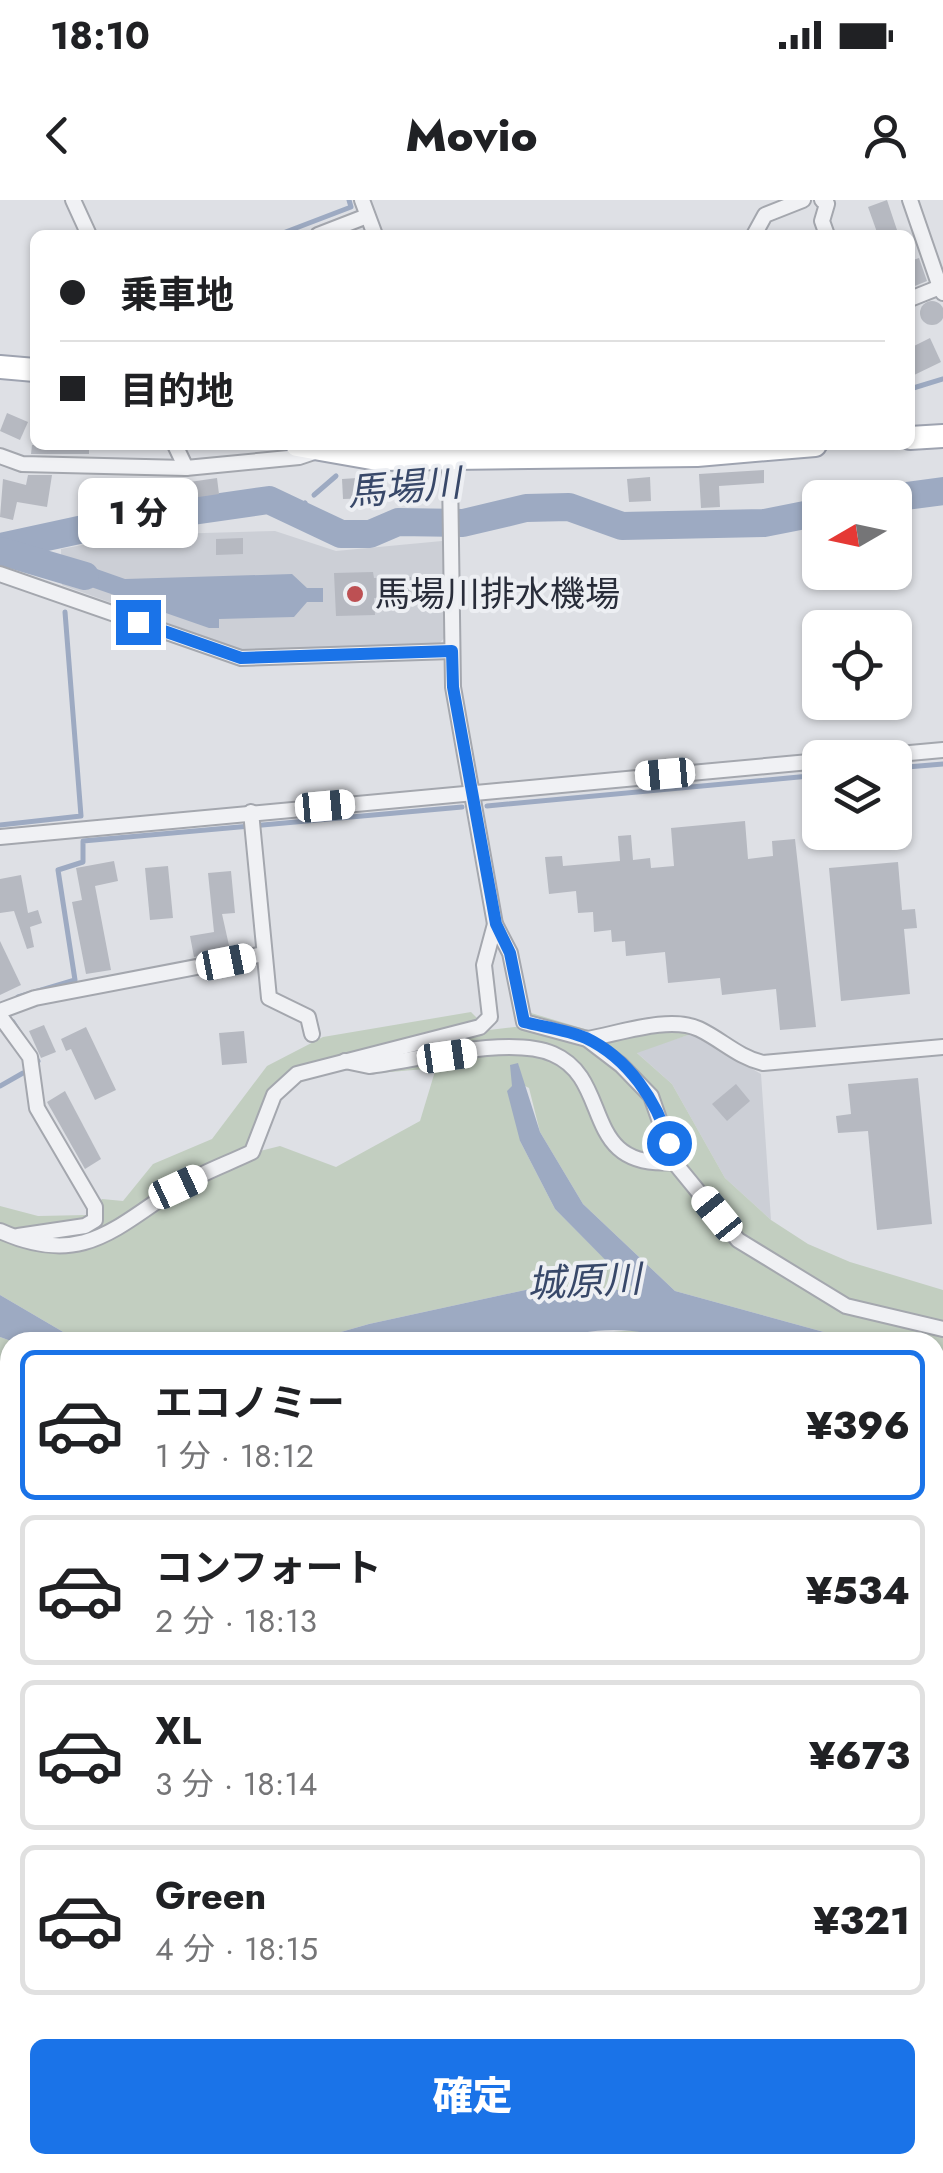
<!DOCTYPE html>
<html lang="ja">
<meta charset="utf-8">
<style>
:root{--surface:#fff;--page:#f2f2f2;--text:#202124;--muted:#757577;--line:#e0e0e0;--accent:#1a73e8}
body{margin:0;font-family:Jost,"Noto Sans JP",sans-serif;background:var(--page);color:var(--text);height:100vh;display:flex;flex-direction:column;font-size:38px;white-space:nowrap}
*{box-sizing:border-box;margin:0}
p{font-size:32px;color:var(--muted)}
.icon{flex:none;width:55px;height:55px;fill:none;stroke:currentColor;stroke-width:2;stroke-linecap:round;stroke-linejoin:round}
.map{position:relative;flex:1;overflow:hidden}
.panel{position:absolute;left:0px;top:1132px;width:945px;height:842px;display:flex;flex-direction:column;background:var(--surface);border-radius:30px 30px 0 0;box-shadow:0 2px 8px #0004}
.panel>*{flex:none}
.guide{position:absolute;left:30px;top:30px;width:885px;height:220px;border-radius:15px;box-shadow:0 2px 8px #0004;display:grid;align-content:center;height:220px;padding:0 30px;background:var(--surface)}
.needle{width:65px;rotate:261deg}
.tools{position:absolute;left:802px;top:280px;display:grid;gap:20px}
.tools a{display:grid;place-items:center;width:110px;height:110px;border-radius:15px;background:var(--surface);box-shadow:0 2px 8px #0004;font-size:50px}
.end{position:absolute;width:45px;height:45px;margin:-22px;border:12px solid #1a73e8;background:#fff;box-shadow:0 0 0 5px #fff}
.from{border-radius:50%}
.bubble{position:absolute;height:70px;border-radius:15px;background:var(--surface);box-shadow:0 2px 8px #0004;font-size:32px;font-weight:800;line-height:70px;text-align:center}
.car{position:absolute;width:30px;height:60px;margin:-30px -15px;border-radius:12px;box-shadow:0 0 8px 2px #0007;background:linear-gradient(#fff 24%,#345 0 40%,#fff 0 76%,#345 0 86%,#fff 0)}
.guide b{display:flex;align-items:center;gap:35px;height:95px;font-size:38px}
.guide b+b{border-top:2px solid var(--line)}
.guide i{width:25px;height:25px;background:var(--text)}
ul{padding:18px 0 0;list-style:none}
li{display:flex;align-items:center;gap:30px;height:150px;margin:0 20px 15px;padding:0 10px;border:5px solid var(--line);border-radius:15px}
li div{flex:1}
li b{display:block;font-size:38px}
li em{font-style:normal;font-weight:800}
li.active{border-color:var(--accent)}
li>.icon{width:90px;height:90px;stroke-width:1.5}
.button{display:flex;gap:20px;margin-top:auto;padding:20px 30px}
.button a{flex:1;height:115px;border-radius:15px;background:var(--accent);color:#fff;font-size:40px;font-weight:800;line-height:115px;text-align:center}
.status{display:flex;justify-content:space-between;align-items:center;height:70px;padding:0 50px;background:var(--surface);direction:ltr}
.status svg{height:28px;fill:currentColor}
header{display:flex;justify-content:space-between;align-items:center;height:130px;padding:0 30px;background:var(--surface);font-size:45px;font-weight:800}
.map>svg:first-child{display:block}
.built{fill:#cccfd6}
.green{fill:#c2cec0;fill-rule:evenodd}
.water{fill:#9daac2}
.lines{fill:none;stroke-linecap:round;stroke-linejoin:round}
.stream{stroke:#9daac2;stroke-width:5}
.river{stroke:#9daac2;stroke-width:28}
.building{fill:#b6b9c1}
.minor-casing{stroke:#a4a7ae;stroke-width:18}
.primary-casing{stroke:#9ea3b0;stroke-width:26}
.minor{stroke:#f0f1f4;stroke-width:14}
.primary{stroke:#fff;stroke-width:22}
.route{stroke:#1a73e8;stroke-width:12}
.poi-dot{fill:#bd5053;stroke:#edeff3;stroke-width:4}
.labels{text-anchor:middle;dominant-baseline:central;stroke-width:8;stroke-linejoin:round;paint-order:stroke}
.poi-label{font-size:35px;fill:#292d3a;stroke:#edeff3;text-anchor:start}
.water-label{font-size:38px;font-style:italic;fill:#384869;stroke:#edeff3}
</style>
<div class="status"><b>18:10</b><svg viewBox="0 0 49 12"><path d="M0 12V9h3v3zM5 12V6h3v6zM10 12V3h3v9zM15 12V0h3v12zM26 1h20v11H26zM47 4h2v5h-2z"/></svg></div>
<header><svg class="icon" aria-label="back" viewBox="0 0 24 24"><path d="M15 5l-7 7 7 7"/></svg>Movio<svg class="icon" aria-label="person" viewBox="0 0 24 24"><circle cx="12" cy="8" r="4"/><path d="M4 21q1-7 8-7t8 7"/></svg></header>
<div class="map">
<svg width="943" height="1973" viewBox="0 0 943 1973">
<rect width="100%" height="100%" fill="#dee0e5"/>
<g class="built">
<polygon points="275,331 336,351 442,341 445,437 438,445 242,450 62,385 61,349 136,335"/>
<polygon points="691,834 761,874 771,1020 725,978 672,884 636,852"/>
</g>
<g class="green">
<path d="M471 812 489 830 524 826 531 813 595 832 687 819 691 834 637 853 672 884 725 978 771 1020 808 1044 850 1062 943 1090V1169L935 1166V1142H860L675 1091 583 1004 540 932 529 888 523 885 518 864 520 941 555 1009 637 1091 530 1089 369 1124 306 1142H89L70 1136 0 1095V1006L38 1016 87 1015 102 999 123 1001 153 964 212 939 267 866 323 837ZM340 868 368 874 436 868 420 921 336 967 280 946 260 951C282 893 277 887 340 868Z"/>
<polygon points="648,1129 674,1142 552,1142 566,1136"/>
<polygon points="0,1137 14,1142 10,1142 10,1273 0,1267"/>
</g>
<g class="water">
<polygon points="57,355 125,379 292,374 307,388 323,388 323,402 307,402 294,417 219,419 219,428 209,428 45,371"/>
<path d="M518 863 540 932 583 1004 675 1091 860 1142H674C640 1126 588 1126 552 1142H306L369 1124 530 1089 635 1090 555 1009 520 941 507 891 512 886 510 865Z"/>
<polygon points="0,1095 70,1136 89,1142 14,1142 0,1137"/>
</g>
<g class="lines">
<g class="stream">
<polyline points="261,35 283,33 351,7 349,0"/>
<polyline points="910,189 943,179"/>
<polyline points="314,295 336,276"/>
<polyline points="295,312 305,303"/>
<polyline points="895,568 943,564"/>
<polyline points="487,606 820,575"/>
<polyline points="0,625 81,616 65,412"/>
<polyline points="18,797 75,780 58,670 83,662 83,641 462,607"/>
<polyline points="13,822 38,861"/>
<polyline points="0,886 23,873"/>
<polyline points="935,1402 943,1399"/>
<polyline points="935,1919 943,1916"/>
<polyline points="777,1973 801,1965"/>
</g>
<g class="river">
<polyline points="891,298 943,291"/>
<polyline points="0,347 116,322 269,300 341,334 370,334 398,322 463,323 526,308 569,307 622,326 764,323 820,312"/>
<polyline points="0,351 85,376"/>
</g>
</g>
<g class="building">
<polygon points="887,0 897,30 878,35 868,7"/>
<polygon points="919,58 927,81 910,88 910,61"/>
<circle cx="932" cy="113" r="12"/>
<polygon points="930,138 941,162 910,177 910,148"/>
<polygon points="7,213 28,222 20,240 0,231"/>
<polygon points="32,245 89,245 89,254 31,254"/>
<polygon points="764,270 764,283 719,286 720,307 701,308 699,274"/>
<polygon points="28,275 52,275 47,307 17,302 13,320 0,317 3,279 26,285"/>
<polygon points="373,277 374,298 343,299 342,279"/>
<polygon points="650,277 651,301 629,302 627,279"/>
<polygon points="217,278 219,294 172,301 100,304 100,286 143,286 143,279 169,279 169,285"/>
<polygon points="243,338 243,354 216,355 216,339"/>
<polygon points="373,372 374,378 411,377 411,397 374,398 375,415 336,416 334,373"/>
<polygon points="745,621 748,659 773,656 772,641 795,639 816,827 780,830 776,789 722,795 720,778 668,783 665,752 626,756 625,741 612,742 611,730 594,732 593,712 578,713 576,691 549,694 545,657 562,656 563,666 620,661 618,636 631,635 633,660 650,658 651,668 674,666 671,628"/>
<polygon points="114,661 118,681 95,686 111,770 86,774 72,702 82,700 76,668"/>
<polygon points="898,662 902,710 915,709 917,728 904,729 910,794 841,801 829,668"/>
<polygon points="168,666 173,718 150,720 145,668"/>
<polygon points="231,671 235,713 222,714 230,750 194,757 190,736 214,732 208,673"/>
<polygon points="21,675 28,713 38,710 42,723 30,727 34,747 27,749 14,711 0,713 0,679"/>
<polygon points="0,741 21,785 0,795"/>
<polygon points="44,825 56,852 41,858 29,831"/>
<polygon points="86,827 116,890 95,900 71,849 66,851 61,839"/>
<polygon points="244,831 247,863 222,865 219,833"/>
<polygon points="918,878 932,1024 877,1030 868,931 838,933 836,916 851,914 848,884"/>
<polygon points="736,884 750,901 727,921 712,904"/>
<polygon points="65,891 101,959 85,969 47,902"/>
</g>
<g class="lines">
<defs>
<g id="minor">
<polyline points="73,0 89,35"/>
<polyline points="362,0 375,35"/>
<polyline points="822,0 827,4 822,21 827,35"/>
<polyline points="910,0 940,87"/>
<polyline points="318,35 367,16"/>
<polyline points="754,35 765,15 803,0"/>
<polyline points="910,99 940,87 943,93"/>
<polyline points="175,245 186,268"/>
<polyline points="443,245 450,272 453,487 495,724 510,753 524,822 587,839 621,865 651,896 674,962 738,1040 846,1106 943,1129"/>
<polyline points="0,256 22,264 186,268 299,257 317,251"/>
<polyline points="0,374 241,458 452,451"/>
<polyline points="855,558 943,550"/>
<polyline points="251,612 269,798 308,817 312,834"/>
<polyline points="0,637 820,561"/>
<polyline points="0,811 35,798 264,754"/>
<polyline points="0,816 30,857 37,908 95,1007 95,1020 85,1026 18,1036"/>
<path d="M587 839C618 834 669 815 699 829 722 840 738 857 763 863L943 847"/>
<path d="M345 861 369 866C416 860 510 835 553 854 614 880 579 970 674 962"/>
<path d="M0 1031C80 1067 113 1030 175 989 198 974 227 964 252 952L274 895 297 874 480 827 490 817 484 765 495 724"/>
<polyline points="0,1206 10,1212"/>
<polyline points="935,1270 943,1271"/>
<polyline points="0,1282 10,1288"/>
<polyline points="10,1356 5,1366 10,1378"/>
<polyline points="935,1390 943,1387"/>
<polyline points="0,1502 10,1499"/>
<polyline points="935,1656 943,1653"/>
<polyline points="0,1755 10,1750"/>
<polyline points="0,1856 10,1892"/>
<polyline points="31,1965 33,1973"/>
<polyline points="451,1965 453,1973"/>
<polyline points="931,1965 933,1973"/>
<polyline points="82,1973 83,1965"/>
</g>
<g id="primary">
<polyline points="0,167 35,170"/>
<polyline points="910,238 943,236"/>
<polyline points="297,245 377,259 697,255 815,245"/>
</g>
</defs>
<use href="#minor" class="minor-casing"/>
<use href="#primary" class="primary-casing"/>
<use href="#minor" class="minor"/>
<use href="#primary" class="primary"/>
</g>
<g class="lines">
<path class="route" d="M138 422 241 458 452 451 453 487 496 724 510 753 524 822C544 827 568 830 586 838 628 858 657 901 669 943"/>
</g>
<circle class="poi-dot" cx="355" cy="394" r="10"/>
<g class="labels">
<g class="poi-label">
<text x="375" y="394">馬場川排水機場</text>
</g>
<g class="water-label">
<text transform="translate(404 287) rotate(-5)">馬場川</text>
<text transform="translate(584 1081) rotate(-3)">城原川</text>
</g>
</g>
</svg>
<div class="tools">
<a><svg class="needle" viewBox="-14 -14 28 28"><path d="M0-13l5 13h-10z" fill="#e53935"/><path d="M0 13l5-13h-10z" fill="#757577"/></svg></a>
<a><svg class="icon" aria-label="locate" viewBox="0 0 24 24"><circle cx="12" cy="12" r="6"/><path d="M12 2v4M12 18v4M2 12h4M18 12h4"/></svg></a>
<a><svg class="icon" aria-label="layers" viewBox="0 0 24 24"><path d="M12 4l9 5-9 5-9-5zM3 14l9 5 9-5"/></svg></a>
</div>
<i class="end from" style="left:669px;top:943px"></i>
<i class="end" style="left:138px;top:422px"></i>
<div class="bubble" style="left:78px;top:278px;width:120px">1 分</div>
<i class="car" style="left:665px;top:574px;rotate:265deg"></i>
<i class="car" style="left:325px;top:606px;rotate:85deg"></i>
<i class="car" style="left:226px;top:762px;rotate:79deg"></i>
<i class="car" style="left:447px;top:856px;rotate:82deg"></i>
<i class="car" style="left:178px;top:987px;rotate:65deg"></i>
<i class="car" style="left:717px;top:1014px;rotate:321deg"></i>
<div class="guide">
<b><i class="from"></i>乗車地</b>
<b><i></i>目的地</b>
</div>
<section class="panel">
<ul>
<li class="active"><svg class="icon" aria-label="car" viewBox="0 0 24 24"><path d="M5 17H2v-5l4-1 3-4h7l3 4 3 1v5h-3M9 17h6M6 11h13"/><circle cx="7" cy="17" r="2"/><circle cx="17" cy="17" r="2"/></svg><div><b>エコノミー</b><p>1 分 · 18:12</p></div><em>¥396</em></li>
<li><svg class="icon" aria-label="car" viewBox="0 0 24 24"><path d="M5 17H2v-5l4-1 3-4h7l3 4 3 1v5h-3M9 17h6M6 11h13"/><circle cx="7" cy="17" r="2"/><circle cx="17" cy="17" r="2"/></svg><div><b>コンフォート</b><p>2 分 · 18:13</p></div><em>¥534</em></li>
<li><svg class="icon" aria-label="car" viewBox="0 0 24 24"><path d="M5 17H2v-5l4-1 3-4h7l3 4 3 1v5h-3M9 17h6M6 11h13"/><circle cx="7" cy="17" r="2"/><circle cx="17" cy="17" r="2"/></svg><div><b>XL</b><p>3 分 · 18:14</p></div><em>¥673</em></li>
<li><svg class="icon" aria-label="car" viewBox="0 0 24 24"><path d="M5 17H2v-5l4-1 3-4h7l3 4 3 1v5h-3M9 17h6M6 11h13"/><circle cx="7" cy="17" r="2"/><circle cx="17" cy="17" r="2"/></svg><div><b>Green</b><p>4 分 · 18:15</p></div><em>¥321</em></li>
</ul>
<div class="button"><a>確定</a></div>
</section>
</div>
